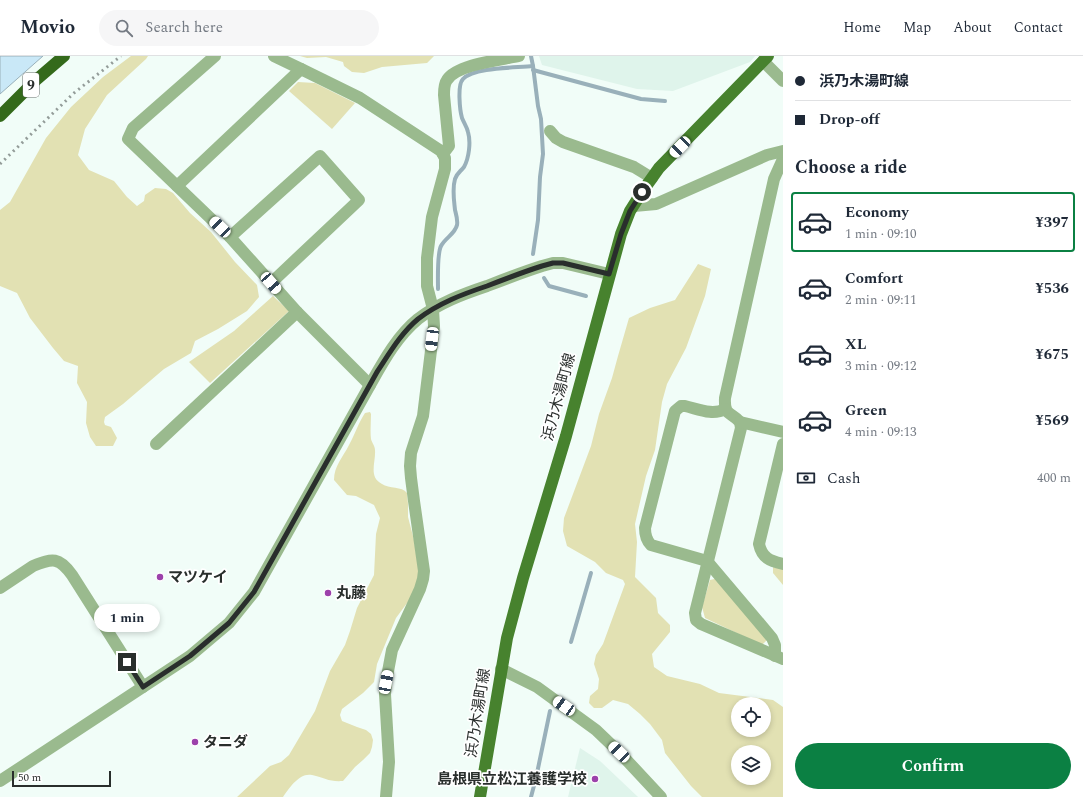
<!DOCTYPE html>
<meta charset="utf-8">
<style>
:root{--surface:#fff;--page:#f6f6f7;--text:#1f2937;--muted:#747a83;--line:#e0e1e3;--accent:#0b8043}
body{margin:0;font-family:Spectral,"Noto Sans JP",serif;background:var(--page);color:var(--text);height:100vh;display:flex;flex-direction:column;font-size:15px;white-space:nowrap}
*{box-sizing:border-box;margin:0}
p{font-size:13px;color:var(--muted)}
.icon{flex:none;width:22px;height:22px;fill:none;stroke:currentColor;stroke-width:2;stroke-linecap:round;stroke-linejoin:round}
.map{position:relative;flex:1;overflow:hidden}
.sheet{display:flex;flex-direction:column;background:var(--surface);width:300px}
.sheet>*{flex:none}
.top-card{display:grid;align-content:center;height:88px;padding:0 12px;background:var(--surface)}
.buttons{position:absolute;left:731px;top:641px;display:grid;gap:8px}
.buttons a{display:grid;place-items:center;width:40px;height:40px;border-radius:50%;background:var(--surface);box-shadow:0 2px 6px #0003;font-size:20px}
.scale{position:absolute;left:12px;bottom:10px;width:99px;box-sizing:border-box;padding-left:4px;border:2px solid #292e2c;border-top:0;font-size:11px;line-height:14px;white-space:nowrap;color:#292e2c;-webkit-text-stroke:3px #fff;paint-order:stroke}
.end{position:absolute;width:18px;height:18px;margin:-9px;border:5px solid #292e2c;background:#fff;box-shadow:0 0 0 2px #fff}
.from{border-radius:50%}
.bubble{position:absolute;height:28px;border-radius:14px;background:var(--surface);box-shadow:0 2px 6px #0003;font-size:13px;font-weight:700;line-height:28px;text-align:center}
.car{position:absolute;width:12px;height:24px;margin:-12px -6px;border-radius:5px;box-shadow:0 0 3px 1px #0007;background:linear-gradient(#fff 24%,#345 0 40%,#fff 0 76%,#345 0 86%,#fff 0)}
.top-card b{display:flex;align-items:center;gap:14px;height:38px;font-size:15px}
.top-card b+b{border-top:1px solid var(--line)}
.top-card i{width:10px;height:10px;background:var(--text)}
ul{padding:0;list-style:none}
li{display:flex;align-items:center;gap:12px;height:60px;margin:0 8px 6px;padding:0 4px;border:2px solid transparent;border-radius:4px}
li div{flex:1}
li b{display:block;font-size:15px}
li em{font-style:normal;font-weight:700}
li.selected{border-color:var(--accent)}
li>.icon{width:36px;height:36px;stroke-width:1.5}
h2{padding:0 12px;font-size:18px;line-height:48px}
.pay{display:flex;align-items:center;gap:10px;height:44px;padding:0 12px;font-size:15px}
.pay p{margin-inline-start:auto}
.action{display:flex;gap:8px;margin-top:auto;padding:8px 12px}
.action a{flex:1;height:46px;border-radius:24px;background:var(--accent);color:#fff;font-size:16px;font-weight:700;line-height:46px;text-align:center}
header{display:flex;align-items:center;gap:24px;box-sizing:border-box;height:56px;padding:0 20px;background:var(--surface);border-bottom:1px solid var(--line)}
header strong{font-size:19px}
nav{display:flex;gap:22px;margin-inline-start:auto;font-size:14px}
.search{width:280px;height:36px;background:var(--page);display:flex;align-items:center;gap:10px;box-sizing:border-box;padding:0 14px;border-radius:22px;color:var(--muted);font-size:15px}
main{display:flex;flex:1;min-height:0}
.map>svg:first-child{display:block}
.built{fill:#dff4eb}
.green{fill:#e2e1b3;fill-rule:evenodd}
.water{fill:#c9e8f7;stroke:#99b0ba}
.lines{fill:none;stroke-linecap:round;stroke-linejoin:round}
.stream{stroke:#99b0ba;stroke-width:4}
.minor{stroke:#9aba8e;stroke-width:12}
.major{stroke:#47822e;stroke-width:12}
.highway{stroke:#346a1b;stroke-width:12}
.rail{stroke:#939c99;stroke-width:3;stroke-dasharray:2 4;stroke-linecap:butt}
.route{stroke:#292e2c;stroke-width:5}
.poi-dot{fill:#9c41ab;stroke:#fff;stroke-width:1.5}
.labels{text-anchor:middle;dominant-baseline:central;stroke-width:3.5;stroke-linejoin:round;paint-order:stroke}
.shield{fill:#fff;stroke:#696d6b;stroke-width:1}
.shield-label{font-size:14px;font-weight:bold;fill:#292e2c}
.street-label{font-size:15px;fill:#292e2c;stroke:#fff}
.poi-label{font-size:15px;font-weight:bold;fill:#292e2c;stroke:#fff;text-anchor:start}
</style>
<header>
<strong>Movio</strong>
<div class="search"><svg class="icon" aria-label="search" viewBox="0 0 24 24"><circle cx="10" cy="10" r="6"/><path d="M15 15l6 6"/></svg>Search here</div>
<nav><a>Home</a><a>Map</a><a>About</a><a>Contact</a></nav>
</header>
<main>
<div class="map">
<svg width="783" height="741" viewBox="0 0 783 741">
<rect width="100%" height="100%" fill="#f1fdf8"/>
<g class="built">
<polygon points="539,0 755,0 750,6 673,35 637,33 542,9"/>
<polygon points="580,692 600,705 638,741 568,741"/>
</g>
<g class="green">
<polygon points="131,0 148,0 146,3 107,39 85,73 78,99 89,114 114,125 127,141 137,150 144,145 145,139 155,132 166,133 173,137 190,157 211,176 235,206 257,229 259,241 247,255 218,273 195,285 191,297 164,313 123,348 105,361 104,366 105,369 111,371 117,382 113,390 96,390 90,381 86,367 87,346 77,327 78,310 64,305 53,292 30,262 17,237 0,230 0,154 10,146 46,82 71,51 103,21"/>
<polygon points="300,0 434,0 427,7 382,11 364,17 352,16 344,10 343,6 326,1 307,2"/>
<polygon points="298,26 315,27 355,47 332,73 289,35"/>
<path d="M698 208 711 213 705 240 686 292 667 328 662 346 655 394 646 420 635 468 637 486 635 521 656 542 658 557 670 569V576L652 598 654 611 667 620 700 628 719 637 773 644 783 651V741H702L691 730 665 697 662 684 650 668 640 658 628 648 613 644 602 652H594L589 647 590 640 598 633 599 623 594 608 596 599 603 588 625 528 623 524 606 517 595 506 567 490 563 475 564 462 591 390 599 358 612 322 618 300 629 262 650 252 675 244ZM738 648H764V674H738ZM738 696H764V722H738Z"/>
<polygon points="273,240 289,255 210,327 189,306 234,275"/>
<path d="M370 356 371 358C371 366 370 375 371 383 372 387 375 390 375 394 376 406 368 421 382 428 389 433 402 430 407 437L408 448V461L414 484 420 523 413 539 396 562 377 608 374 626 363 637 342 653 340 659 342 665 357 671 366 674 371 678 373 684 372 691 370 697 363 704 355 711 343 725C329 726 325 722 312 719 300 716 289 732 283 741H237L270 710 281 706 289 699 315 655 330 615 345 589 350 575 357 552 374 519 376 478 380 462 374 449 356 440 347 439 334 424C334 410 343 401 349 389 355 378 358 368 365 357Z"/>
<polygon points="773,511 783,513 783,529 773,517"/>
<polygon points="719,522 768,583 762,589 705,562 702,551 710,524"/>
</g>
<polygon class="water" points="0,0 43,0 0,38"/>
<g class="lines">
<g class="stream">
<polyline points="531,0 533,10 538,50 541,63 543,98 540,121 538,164 533,198"/>
<polyline points="533,14 641,43 665,45"/>
<polyline points="544,222 549,230 586,240"/>
<path d="M438 233C438 223 437 198 441 190 445 182 455 178 457 169 458 164 456 158 455 154 454 144 452 133 455 123 457 117 460 116 464 111 469 102 471 86 468 76 467 71 464 67 462 62 460 55 457 29 463 23 474 11 517 12 533 10"/>
<polyline points="571,586 591,517"/>
<polyline points="531,741 536,722 550,655"/>
</g>
<g class="minor">
<polyline points="215,0 133,72 128,83 230,181 320,100 359,144 271,227"/>
<polyline points="274,0 301,13"/>
<polyline points="763,5 783,25"/>
<polyline points="550,75 556,82 563,86 634,111 652,122"/>
<path d="M443 98 449 90 444 39C444 34 444 28 447 24 457 8 501 4 519 0"/>
<path d="M783 103 774 123 725 342C724 360 731 356 740 366L741 372 695 557 696 564 701 568 783 603"/>
<polyline points="177,130 301,13 360,42 441,95 445,102 445,113 432,161 427,202 427,230 433,253 434,270 423,360 411,397 410,410 411,422 414,445 424,515 423,523 420,533 392,594 386,626 385,638 389,706 386,741"/>
<polyline points="634,150 656,148 767,99 783,95"/>
<polyline points="297,256 370,329"/>
<path d="M725 353C713 360 698 353 685 350H681L675 355 645 472C645 479 646 484 651 489L707 505 772 582 775 589V600"/>
<polyline points="740,366 783,376"/>
<polyline points="156,388 297,256 230,181"/>
<path d="M783 388 759 488C762 502 770 505 783 508"/>
<path d="M0 532 33 510C53 502 59 501 72 519L143 631"/>
<polyline points="501,613 537,631 596,674 619,696 661,741"/>
<path d="M0 725 190 600 229 567 254 536 370 329C383 306 397 280 418 263 439 247 463 238 487 230 505 223 523 216 542 210L553 207H563L609 218"/>
</g>
<polyline class="major" points="480,741 507,582 523,522 566,380 621,178 630,155 642,136 659,112 768,0"/>
<polyline class="highway" points="0,60 36,24 64,0"/>
<polyline class="rail" points="0,108 74,37 121,0"/>
</g>
<g class="lines">
<path class="route" d="M127 606 143 631 190 600 229 567 254 536 377 316C389 298 401 277 418 263 439 247 463 238 487 230 505 223 523 216 542 210L553 207H563L609 218 621 178 630 155 642 136"/>
</g>
<g class="poi-dot">
<circle cx="160" cy="521" r="4"/>
<circle cx="328" cy="537" r="4"/>
<circle cx="195" cy="686" r="4"/>
<circle cx="595" cy="723" r="4"/>
</g>
<g class="labels">
<rect class="shield" x="23" y="17" width="16" height="24" rx="3"/>
<g class="shield-label">
<text x="31" y="29">9</text>
</g>
<g class="street-label">
<text transform="translate(559 341) rotate(-75)">浜乃木湯町線</text>
<text transform="translate(478 657) rotate(-81)">浜乃木湯町線</text>
</g>
<g class="poi-label">
<text x="168" y="521">マツケイ</text>
<text x="336" y="537">丸藤</text>
<text x="203" y="686">タニダ</text>
<text x="587" y="723" text-anchor="end">島根県立松江養護学校</text>
</g>
</g>
</svg>
<div class="buttons">
<a><svg class="icon" aria-label="locate" viewBox="0 0 24 24"><circle cx="12" cy="12" r="6"/><path d="M12 2v4M12 18v4M2 12h4M18 12h4"/></svg></a>
<a><svg class="icon" aria-label="layers" viewBox="0 0 24 24"><path d="M12 4l9 5-9 5-9-5zM3 14l9 5 9-5"/></svg></a>
</div>
<div class="scale">50 m</div>
<i class="end from" style="left:642px;top:136px"></i>
<i class="end" style="left:127px;top:606px"></i>
<div class="bubble" style="left:94px;top:548px;width:66px">1 min</div>
<i class="car" style="left:680px;top:91px;rotate:224deg"></i>
<i class="car" style="left:220px;top:171px;rotate:314deg"></i>
<i class="car" style="left:271px;top:227px;rotate:139deg"></i>
<i class="car" style="left:432px;top:283px;rotate:187deg"></i>
<i class="car" style="left:386px;top:626px;rotate:11deg"></i>
<i class="car" style="left:564px;top:650px;rotate:305deg"></i>
<i class="car" style="left:619px;top:696px;rotate:314deg"></i>
</div>
<section class="sheet">
<div class="top-card">
<b><i class="from"></i>浜乃木湯町線</b>
<b><i></i>Drop-off</b>
</div>
<h2>Choose a ride</h2>
<ul>
<li class="selected"><svg class="icon" aria-label="car" viewBox="0 0 24 24"><path d="M5 17H2v-5l4-1 3-4h7l3 4 3 1v5h-3M9 17h6M6 11h13"/><circle cx="7" cy="17" r="2"/><circle cx="17" cy="17" r="2"/></svg><div><b>Economy</b><p>1 min · 09:10</p></div><em>¥397</em></li>
<li><svg class="icon" aria-label="car" viewBox="0 0 24 24"><path d="M5 17H2v-5l4-1 3-4h7l3 4 3 1v5h-3M9 17h6M6 11h13"/><circle cx="7" cy="17" r="2"/><circle cx="17" cy="17" r="2"/></svg><div><b>Comfort</b><p>2 min · 09:11</p></div><em>¥536</em></li>
<li><svg class="icon" aria-label="car" viewBox="0 0 24 24"><path d="M5 17H2v-5l4-1 3-4h7l3 4 3 1v5h-3M9 17h6M6 11h13"/><circle cx="7" cy="17" r="2"/><circle cx="17" cy="17" r="2"/></svg><div><b>XL</b><p>3 min · 09:12</p></div><em>¥675</em></li>
<li><svg class="icon" aria-label="car" viewBox="0 0 24 24"><path d="M5 17H2v-5l4-1 3-4h7l3 4 3 1v5h-3M9 17h6M6 11h13"/><circle cx="7" cy="17" r="2"/><circle cx="17" cy="17" r="2"/></svg><div><b>Green</b><p>4 min · 09:13</p></div><em>¥569</em></li>
</ul>
<div class="pay"><svg class="icon" aria-label="cash" viewBox="0 0 24 24"><path d="M3 7h18v10H3z"/><circle cx="12" cy="12" r="2"/></svg>Cash<p>400 m</p></div>
<div class="action"><a>Confirm</a></div>
</section>
</main>
